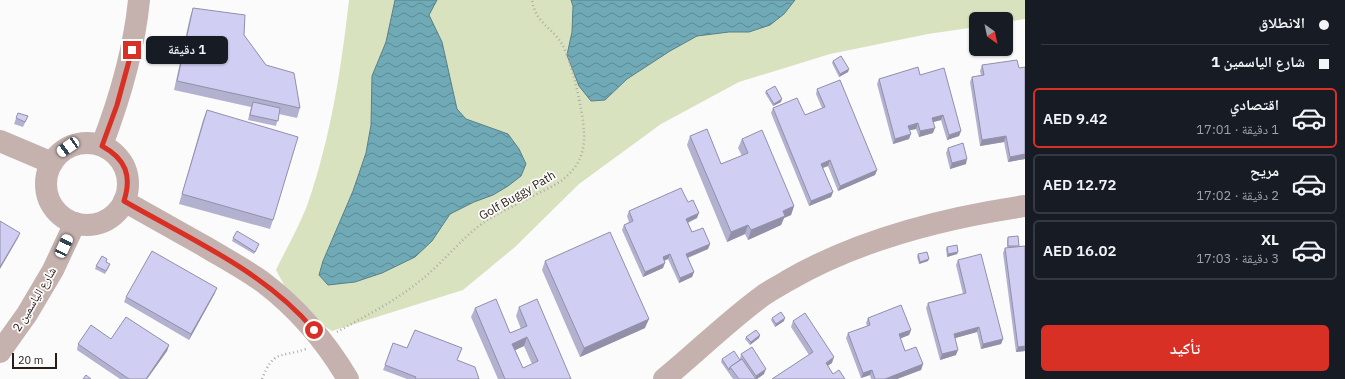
<!DOCTYPE html>
<html lang="ar">
<meta charset="utf-8">
<style>
:root{--surface:#171b24;--page:#242831;--text:#f1f3f6;--muted:#9ea1a6;--line:#363941;--accent:#d93025}
body{margin:0;font-family:"IBM Plex Sans","Noto Naskh Arabic",sans-serif;background:var(--page);color:var(--text);direction:rtl;height:100vh;display:flex;flex-direction:column;font-size:15px;white-space:nowrap}
*{box-sizing:border-box;margin:0}
p{font-size:13px;color:var(--muted)}
.icon{flex:none;width:22px;height:22px;fill:none;stroke:currentColor;stroke-width:2;stroke-linecap:round;stroke-linejoin:round}
.map{position:relative;flex:1;overflow:hidden;direction:ltr}
.details{display:flex;flex-direction:column;background:var(--surface);width:320px}
.details>*{flex:none}
.banner{display:grid;align-content:center;height:88px;padding:0 16px;background:var(--surface)}
.needle{width:26px;rotate:147deg}
.buttons{position:absolute;left:969px;top:12px;display:grid;gap:8px}
.buttons a{display:grid;place-items:center;width:44px;height:44px;border-radius:6px;background:var(--surface);box-shadow:0 1px 3px #0004;font-size:20px}
.scale{position:absolute;left:12px;bottom:10px;width:45px;box-sizing:border-box;padding-left:4px;border:2px solid #2a1c16;border-top:0;font-size:11px;line-height:14px;white-space:nowrap;color:#2a1c16;-webkit-text-stroke:3px #fbfbfb;paint-order:stroke}
.end{position:absolute;width:18px;height:18px;margin:-9px;border:5px solid #d93025;background:#fff;box-shadow:0 0 0 2px #fff}
.from{border-radius:50%}
.bubble{position:absolute;height:28px;border-radius:6px;background:var(--surface);box-shadow:0 1px 3px #0004;font-size:13px;font-weight:600;line-height:28px;text-align:center;direction:rtl}
.car{position:absolute;width:12px;height:24px;margin:-12px -6px;border-radius:5px;box-shadow:0 0 3px 1px #0007;background:linear-gradient(#fff 24%,#345 0 40%,#fff 0 76%,#345 0 86%,#fff 0)}
.banner b{display:flex;align-items:center;gap:14px;height:38px;font-size:15px}
.banner b+b{border-top:1px solid var(--line)}
.banner i{width:10px;height:10px;background:var(--text)}
ul{padding:0;list-style:none}
li{display:flex;align-items:center;gap:12px;height:60px;margin:0 8px 6px;padding:0 8px;border:2px solid var(--line);border-radius:6px}
li div{flex:1}
li b{display:block;font-size:15px}
li em{font-style:normal;font-weight:600}
li.active{border-color:var(--accent)}
li>.icon{width:36px;height:36px;stroke-width:1.5}
.primary-button{display:flex;gap:8px;margin-top:auto;padding:8px 16px}
.primary-button a{flex:1;height:46px;border-radius:6px;background:var(--accent);color:#fff;font-size:16px;font-weight:600;line-height:46px;text-align:center}
main{display:flex;flex:1;min-height:0}
.map>svg:first-child{display:block}
.green{fill:#d9e2bf}
.water{fill:url(#water-waves);stroke:#5a7f86}
.lines{fill:none;stroke-linecap:round;stroke-linejoin:round}
.path{stroke:#afaaa8;stroke-width:2.5;stroke-dasharray:1 3;stroke-linecap:butt}
.minor{stroke:#c5b2ae;stroke-width:22}
.wall{fill:#b3b1d0;fill-rule:evenodd}
.shaded-wall{fill:#9290a9}
.building{fill:#d0cef2;stroke:#9290a9;fill-rule:evenodd}
.route{stroke:#d93025;stroke-width:5}
.labels{text-anchor:middle;dominant-baseline:central;stroke-width:3.5;stroke-linejoin:round;paint-order:stroke}
.street-label{font-size:12px;fill:#2a1c16;stroke:#fbfbfb}
</style>
<main>
<section class="details">
<div class="banner">
<b><i class="from"></i>الانطلاق</b>
<b><i></i>شارع الياسمين 1</b>
</div>
<ul>
<li class="active"><svg class="icon" aria-label="car" viewBox="0 0 24 24"><path d="M5 17H2v-5l4-1 3-4h7l3 4 3 1v5h-3M9 17h6M6 11h13"/><circle cx="7" cy="17" r="2"/><circle cx="17" cy="17" r="2"/></svg><div><b>اقتصادي</b><p>1 دقيقة · 17:01</p></div><em>AED 9.42</em></li>
<li><svg class="icon" aria-label="car" viewBox="0 0 24 24"><path d="M5 17H2v-5l4-1 3-4h7l3 4 3 1v5h-3M9 17h6M6 11h13"/><circle cx="7" cy="17" r="2"/><circle cx="17" cy="17" r="2"/></svg><div><b>مريح</b><p>2 دقيقة · 17:02</p></div><em>AED 12.72</em></li>
<li><svg class="icon" aria-label="car" viewBox="0 0 24 24"><path d="M5 17H2v-5l4-1 3-4h7l3 4 3 1v5h-3M9 17h6M6 11h13"/><circle cx="7" cy="17" r="2"/><circle cx="17" cy="17" r="2"/></svg><div><b>XL</b><p>3 دقيقة · 17:03</p></div><em>AED 16.02</em></li>
</ul>
<div class="primary-button"><a>تأكيد</a></div>
</section>
<div class="map">
<svg width="1025" height="379" viewBox="0 0 1025 379">
<defs>
<pattern id="water-waves" width="16" height="10" patternUnits="userSpaceOnUse"><rect width="16" height="10" fill="#6faab6"/><path d="M0 5q4-4 8 0t8 0" fill="none" stroke="#5b8a93"/></pattern>
</defs>
<rect width="100%" height="100%" fill="#fbfbfb"/>
<path class="green" d="M349 0H1025V19L1006 22V19H976V27L928 34 830 54 739 82 661 124 579 184 515 247 463 290 332 331 298 311 276 270C286 249 300 225 308 203 331 136 341 70 349 0Z"/>
<g class="water">
<polygon points="395,0 437,0 429,15 442,42 457,109 466,119 508,134 519,149 526,164 521,176 508,186 493,195 474,202 450,214 432,241 415,257 382,273 355,282 328,285 319,275 323,261 353,191 366,153 371,125 372,76 386,42"/>
<polygon points="571,0 795,0 784,14 770,25 749,32 729,32 697,36 670,51 627,79 605,100 591,101 579,86 567,55 572,32 573,6"/>
</g>
<g class="lines">
<g class="path">
<path d="M337 332C365 316 396 301 421 280 444 262 462 237 486 221 502 211 520 203 537 194 549 188 561 183 570 173 581 162 585 147 584 132 583 111 572 62 562 44 551 26 536 24 532 0"/>
<path d="M262 379C274 349 280 358 306 349"/>
</g>
<g class="minor">
<polyline points="0,141 52,163"/>
<circle cx="87" cy="184" r="41"/>
<path d="M102 145C120 98 134 51 139 0"/>
<path d="M124 201C151 216 177 231 204 246 224 258 245 269 264 283 298 309 326 342 348 379"/>
<polyline points="0,352 27,314 53,270 75,223"/>
<path d="M664 379C697 352 727 322 761 297 769 291 779 286 787 281 859 239 943 218 1025 206"/>
</g>
</g>
<g class="wall">
<polygon points="193,8 244,35 266,65 300,108 297,118 279,114 276,126 248,120 251,107 174,90 190,17"/>
<polygon points="833,61 849,69 848,72 839,77 832,63"/>
<polygon points="982,65 1025,159 1008,162 1004,142 980,146 970,82 972,77 981,75 980,71"/>
<polygon points="920,75 961,131 959,136 947,140 941,120 933,122 933,133 919,137 916,129 910,130 909,139 893,144 877,84 879,79"/>
<polygon points="817,89 877,170 875,175 838,191 828,166 823,168 833,192 831,197 809,206 771,113 773,108 805,115 822,108 816,94"/>
<polygon points="766,91 781,102 773,106 765,93"/>
<polygon points="207,110 273,220 270,229 179,204 203,120"/>
<polygon points="18,113 28,116 23,127 14,124"/>
<polygon points="690,136 721,164 742,156 738,148 742,139 794,206 791,215 784,218 781,225 748,240 745,234 727,242 687,145"/>
<polygon points="948,148 966,164 950,169 946,153"/>
<polygon points="688,202 697,218 688,223 692,232 710,244 708,249 688,258 694,272 692,277 679,283 668,259 664,261 663,268 643,277 622,230 624,225 629,222 627,216 629,211"/>
<polygon points="1008,237 1019,246 1025,246 1025,351 1016,352 1003,253 1005,248 1007,248 1007,240"/>
<polygon points="233,238 258,247 254,254 232,241"/>
<polygon points="947,247 958,252 957,254 947,257 946,249"/>
<polygon points="918,254 928,261 919,264 917,257"/>
<polygon points="958,260 1003,339 1001,344 981,349 977,332 955,338 956,355 940,360 926,308 928,303 963,294 956,265"/>
<polygon points="545,261 645,328 580,357 542,270"/>
<polygon points="106,262 109,267 105,274 95,269 96,266"/>
<polygon points="215,293 189,340 124,302 126,297"/>
<path d="M519 307 571 379H498L471 317 475 308 510 333 521 329 516 316ZM524 346 532 364 523 368 515 350Z"/>
<polygon points="772,318 784,321 775,327 771,320"/>
<polygon points="868,318 911,330 909,335 900,338 905,351 923,364 921,370 897,379 871,379 870,375 861,378 846,338 848,333 867,326 866,323"/>
<polygon points="793,321 832,363 827,366 833,374 772,379 809,355 791,327"/>
<polygon points="760,335 759,338 750,345 745,339 746,337"/>
<polygon points="111,339 169,345 167,351 147,379 120,379 77,350 78,344"/>
<polygon points="407,348 457,360 479,379 407,379 383,370 385,365"/>
<polygon points="741,354 764,374 757,379 733,379 721,362 722,359 740,359"/>
</g>
<g class="shaded-wall">
<polygon points="849,69 848,72 839,77 840,74"/>
<polygon points="782,99 781,102 773,106 774,104"/>
<polygon points="943,115 941,120 930,123 932,118"/>
<polygon points="918,123 916,129 906,131 908,126"/>
<polygon points="935,128 933,133 919,137 920,131"/>
<polygon points="961,131 959,136 947,140 949,135"/>
<polygon points="911,134 909,139 893,144 895,139"/>
<polygon points="1006,136 1004,142 980,146 982,140"/>
<polygon points="1025,154 1025,159 1008,162 1010,157"/>
<polygon points="967,159 966,164 950,169 952,163"/>
<polygon points="830,160 828,166 819,169 821,164"/>
<polygon points="877,170 875,175 838,191 840,186"/>
<polygon points="833,192 831,197 809,206 811,201"/>
<polygon points="794,206 791,215 784,218 781,225 748,240 751,230 783,211"/>
<polygon points="699,213 697,218 684,224 686,219"/>
<polygon points="748,225 745,234 727,242 731,232"/>
<polygon points="20,233 18,238 0,269 0,267"/>
<polygon points="710,244 708,249 684,259 686,254"/>
<polygon points="958,252 957,254 947,257 948,254"/>
<polygon points="670,254 668,259 661,262 663,257"/>
<polygon points="929,259 928,261 919,264 920,262"/>
<polygon points="665,263 663,268 643,277 645,272"/>
<polygon points="694,272 692,277 679,283 680,278"/>
<polygon points="217,288 215,293 189,340 191,334"/>
<polygon points="785,318 784,321 775,327 776,324"/>
<polygon points="649,319 645,328 580,357 584,348"/>
<polygon points="979,327 977,332 952,339 954,334"/>
<polygon points="911,330 909,335 897,340 899,334"/>
<polygon points="760,335 759,338 750,345 751,342"/>
<polygon points="527,337 524,346 509,353 512,344"/>
<polygon points="1003,339 1001,344 981,349 983,344"/>
<polygon points="169,345 167,351 147,379 146,379"/>
<polygon points="1025,346 1025,351 1016,352 1018,347"/>
<polygon points="958,350 956,355 940,360 942,354"/>
<polygon points="834,357 832,363 824,368 826,363"/>
<polygon points="923,364 921,370 897,379 885,379"/>
<polygon points="766,369 764,374 757,379 755,379 756,376"/>
<polygon points="872,370 870,375 861,378 863,373"/>
</g>
<g class="building">
<polygon points="193,8 245,15 244,35 266,65 294,73 300,108 177,81"/>
<polygon points="841,56 849,69 840,74 833,61"/>
<polygon points="1017,60 1019,68 1025,67 1025,154 1010,157 1006,136 982,140 972,77 984,75 982,65"/>
<polygon points="918,67 920,75 944,68 961,131 949,135 943,115 932,118 935,128 920,131 918,123 908,126 911,134 895,139 879,79"/>
<polygon points="840,80 877,170 840,186 830,160 821,164 833,192 811,201 773,108 797,98 805,115 825,107 817,89"/>
<polygon points="775,86 782,99 774,104 766,91"/>
<polygon points="253,102 280,108 278,121 250,115"/>
<polygon points="207,110 298,137 273,220 182,194"/>
<polygon points="18,113 28,116 25,122 16,118"/>
<polygon points="707,129 721,164 748,153 742,139 762,130 794,206 783,211 785,216 751,230 748,225 731,232 690,136"/>
<polygon points="963,143 967,159 952,163 948,148"/>
<polygon points="681,188 688,202 693,200 699,213 686,219 692,232 703,228 710,244 686,254 694,272 680,278 670,254 663,257 665,263 645,272 624,225 633,221 629,211"/>
<polygon points="0,221 20,233 0,267"/>
<polygon points="237,231 259,244 255,252 233,238"/>
<polygon points="610,232 649,319 584,348 545,261"/>
<polygon points="1018,236 1019,246 1008,246 1008,237"/>
<polygon points="957,245 958,252 948,254 947,247"/>
<polygon points="1025,246 1025,346 1018,347 1005,248"/>
<polygon points="152,251 217,288 191,334 126,297"/>
<polygon points="927,252 929,259 920,262 918,254"/>
<polygon points="981,254 1003,339 983,344 979,327 954,334 958,350 942,354 928,303 966,293 958,260"/>
<polygon points="102,256 107,259 106,262 110,264 106,271 96,266"/>
<path d="M496 299 510 333 527 326 519 307 537 299 571 379H505L475 308ZM527 337 538 361 523 368 512 344Z"/>
<polygon points="901,305 911,330 899,334 905,351 916,347 923,364 885,379 875,379 872,370 863,373 848,333 870,325 868,318"/>
<polygon points="781,312 785,318 776,324 772,318"/>
<polygon points="805,313 834,357 826,363 833,374 839,370 845,379 772,379 813,352 793,321"/>
<polygon points="126,317 169,345 146,379 129,379 78,344 91,325 111,339"/>
<polygon points="415,330 462,348 457,360 475,367 479,379 415,379 416,377 385,365 393,343 407,348"/>
<polygon points="756,330 760,335 751,342 746,337"/>
<polygon points="752,347 766,369 756,376 741,354"/>
<polygon points="734,351 740,360 730,367 729,370 722,359"/>
<polygon points="742,359 756,379 739,379 730,367"/>
<polygon points="86,375 91,379 83,379"/>
</g>
<g class="lines">
<path class="route" d="M132 50 117 105 102 146C126 159 132 176 124 201 190 239 264 271 314 330"/>
</g>
<g class="labels">
<g class="street-label">
<text transform="translate(517 195) rotate(-30)">Golf Buggy Path</text>
<text transform="translate(34 299) rotate(-59)">شارع الياسمين 2</text>
</g>
</g>
</svg>
<div class="buttons">
<a><svg class="needle" viewBox="-14 -14 28 28"><path d="M0-13l5 13h-10z" fill="#e53935"/><path d="M0 13l5-13h-10z" fill="#9ea1a6"/></svg></a>
</div>
<div class="scale">20 m</div>
<i class="end from" style="left:314px;top:330px"></i>
<i class="end" style="left:132px;top:50px"></i>
<div class="bubble" style="left:146px;top:36px;width:82px">1 دقيقة</div>
<i class="car" style="left:68px;top:147px;rotate:235deg"></i>
<i class="car" style="left:64px;top:246px;rotate:25deg"></i>
</div>
</main>
